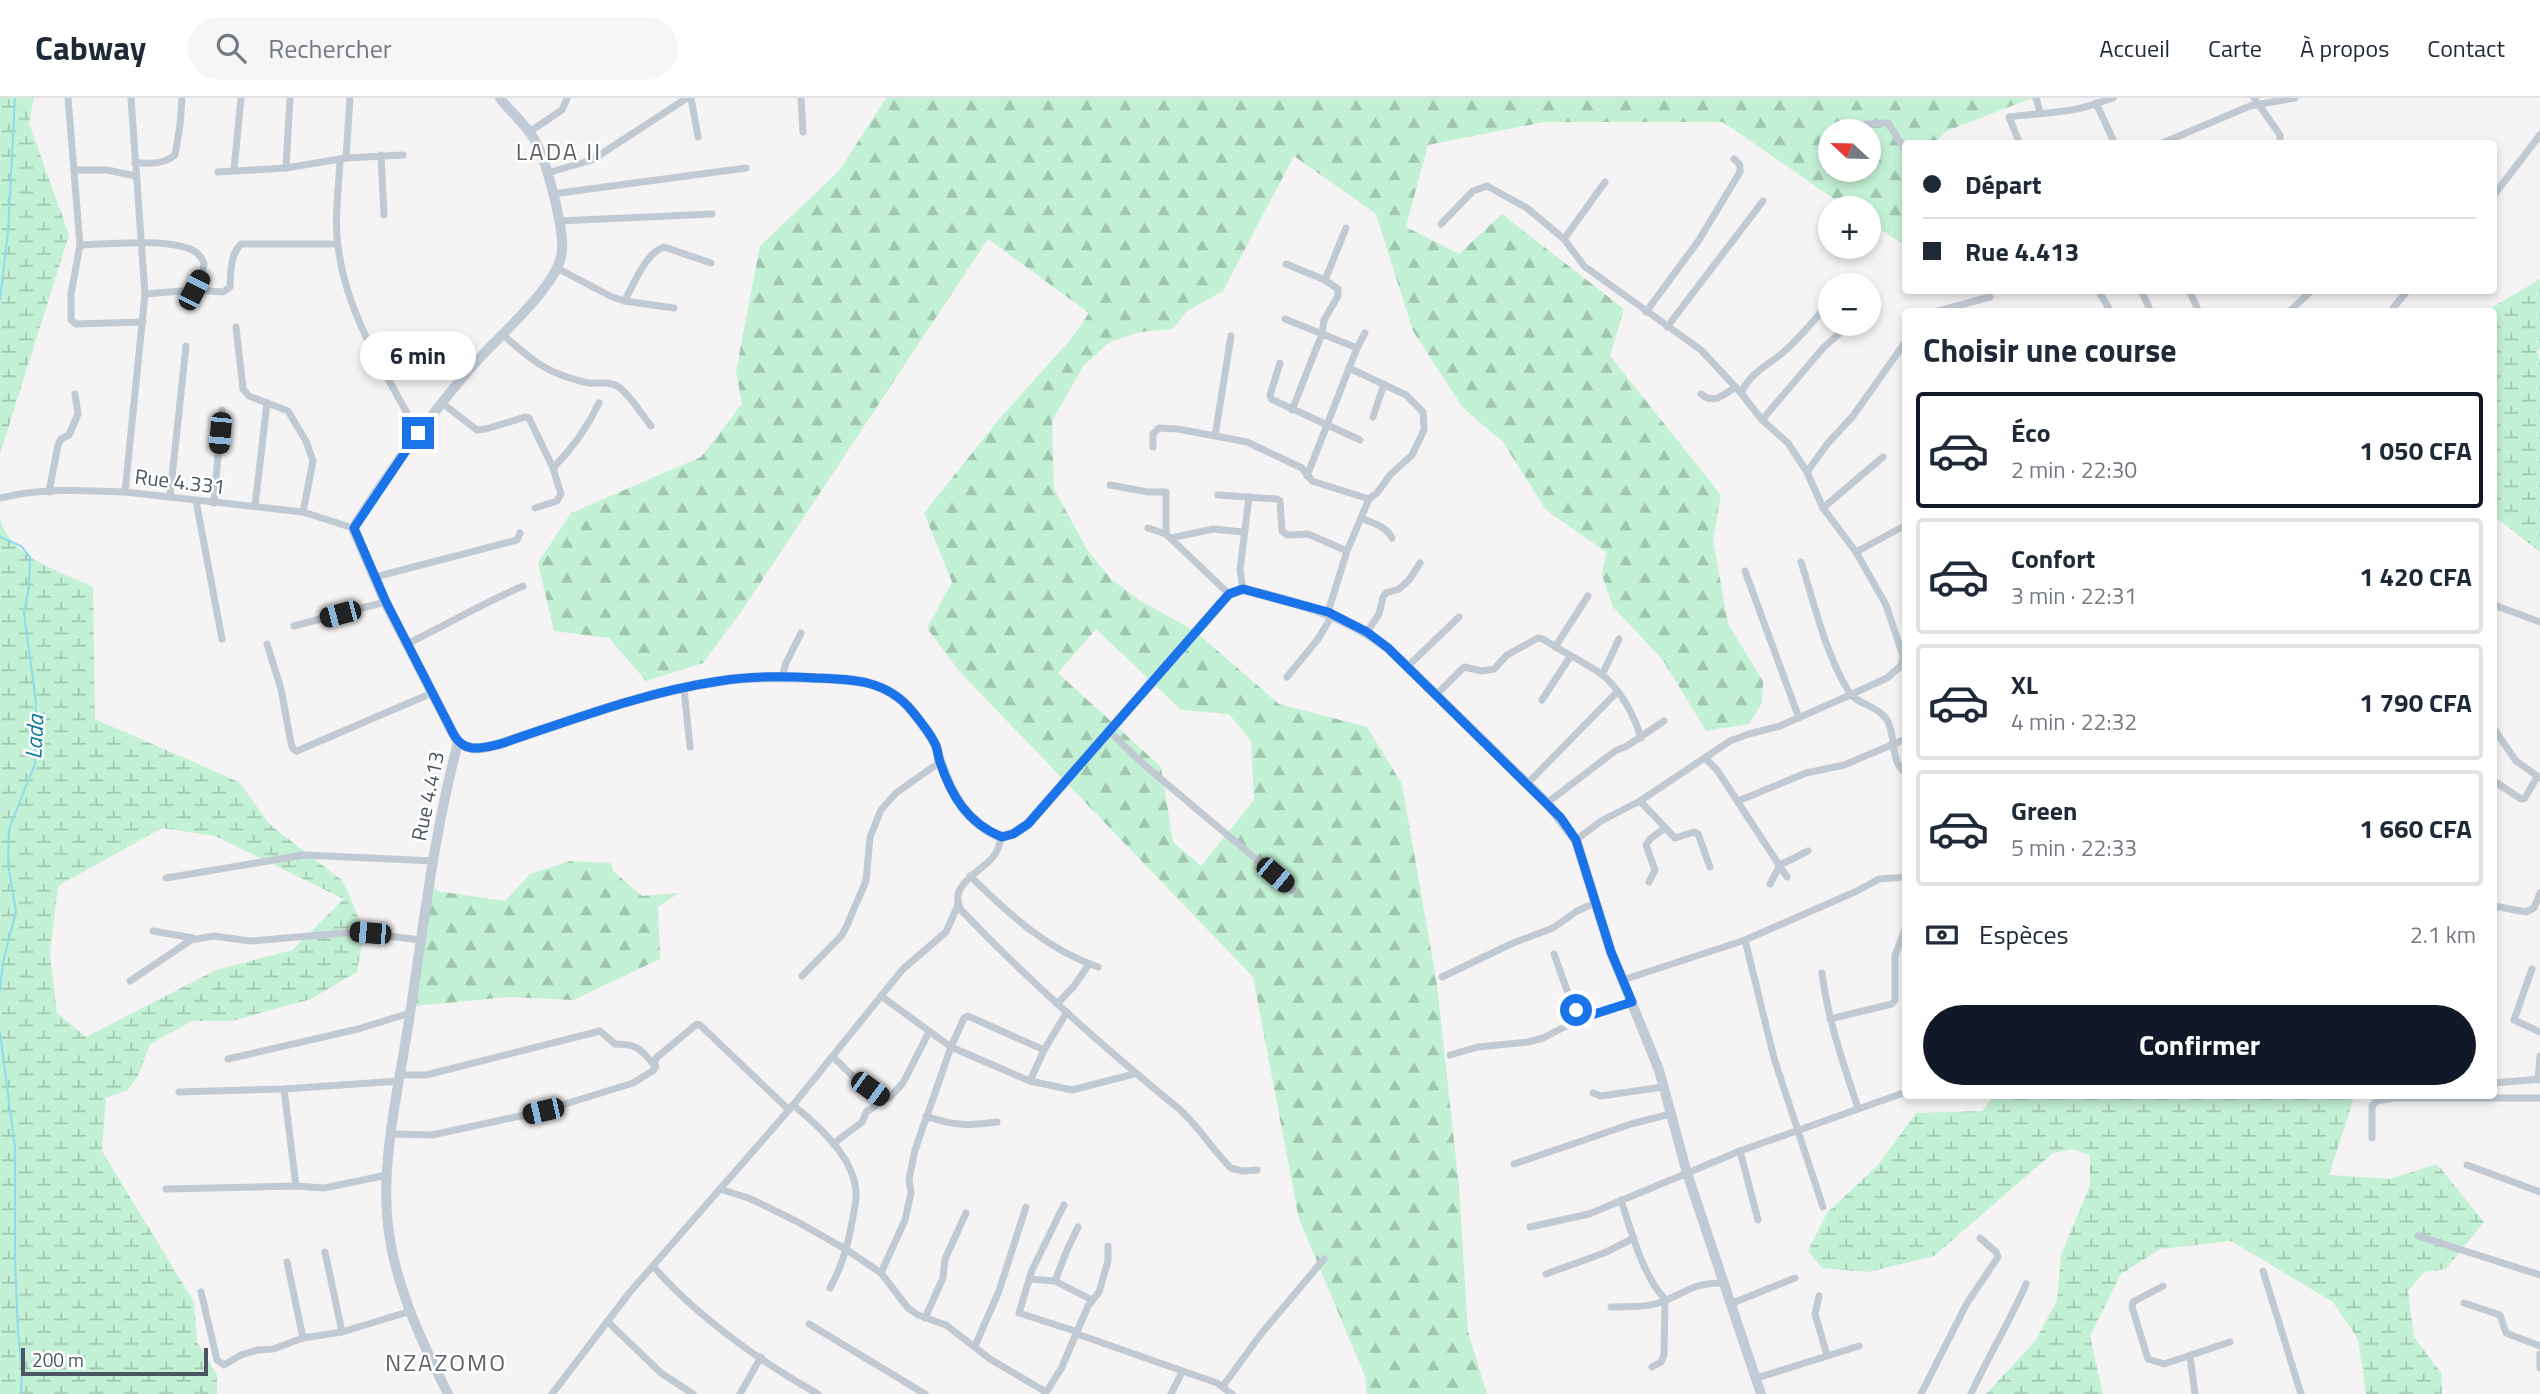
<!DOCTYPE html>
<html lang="fr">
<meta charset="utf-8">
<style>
:root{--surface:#fff;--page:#f6f6f7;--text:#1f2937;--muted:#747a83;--line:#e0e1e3;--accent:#111827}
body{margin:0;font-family:"Titillium Web",sans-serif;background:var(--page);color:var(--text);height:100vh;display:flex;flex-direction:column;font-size:26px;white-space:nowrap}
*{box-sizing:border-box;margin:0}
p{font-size:23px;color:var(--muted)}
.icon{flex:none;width:38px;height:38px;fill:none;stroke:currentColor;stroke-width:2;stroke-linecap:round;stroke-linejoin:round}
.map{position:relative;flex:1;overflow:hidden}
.drawer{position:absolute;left:1902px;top:210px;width:595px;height:791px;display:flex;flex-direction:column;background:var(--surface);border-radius:7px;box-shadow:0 4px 10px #0003}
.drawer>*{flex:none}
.hud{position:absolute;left:1902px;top:42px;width:595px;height:154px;border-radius:7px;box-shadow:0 4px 10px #0003;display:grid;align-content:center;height:154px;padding:0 21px;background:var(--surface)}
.needle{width:46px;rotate:292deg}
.buttons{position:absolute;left:1818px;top:21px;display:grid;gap:14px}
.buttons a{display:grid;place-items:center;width:63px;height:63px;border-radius:50%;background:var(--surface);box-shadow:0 4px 10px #0003;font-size:35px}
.scale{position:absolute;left:21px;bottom:18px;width:187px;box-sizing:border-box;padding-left:7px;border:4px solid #4a5661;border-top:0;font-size:19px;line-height:24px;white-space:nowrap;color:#4a5661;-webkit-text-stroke:5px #fff;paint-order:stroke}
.end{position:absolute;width:32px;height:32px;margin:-16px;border:9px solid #1a73e8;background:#fff;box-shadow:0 0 0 4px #fff}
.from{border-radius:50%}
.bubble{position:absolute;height:49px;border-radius:24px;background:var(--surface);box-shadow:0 4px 10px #0003;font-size:23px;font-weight:700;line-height:49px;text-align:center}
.car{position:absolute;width:21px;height:42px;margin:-21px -10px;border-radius:9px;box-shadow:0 0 5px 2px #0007;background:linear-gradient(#222 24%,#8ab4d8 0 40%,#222 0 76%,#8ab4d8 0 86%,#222 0)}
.hud b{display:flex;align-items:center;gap:24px;height:66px;font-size:26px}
.hud b+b{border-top:2px solid var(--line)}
.hud i{width:18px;height:18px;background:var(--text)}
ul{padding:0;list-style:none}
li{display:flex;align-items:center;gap:21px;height:116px;margin:0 14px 10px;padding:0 7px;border:4px solid var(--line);border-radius:7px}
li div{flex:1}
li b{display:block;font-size:26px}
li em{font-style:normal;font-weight:700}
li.on{border-color:var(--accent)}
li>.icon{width:63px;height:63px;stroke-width:1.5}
h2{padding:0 21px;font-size:32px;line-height:84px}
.pay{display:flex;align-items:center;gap:18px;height:77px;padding:0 21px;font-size:26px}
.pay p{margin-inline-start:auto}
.action{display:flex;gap:14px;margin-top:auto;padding:14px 21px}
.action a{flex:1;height:80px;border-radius:42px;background:var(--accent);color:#fff;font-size:28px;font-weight:700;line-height:80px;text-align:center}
header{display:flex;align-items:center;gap:42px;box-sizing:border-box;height:98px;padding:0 35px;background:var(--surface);border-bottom:2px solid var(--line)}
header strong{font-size:33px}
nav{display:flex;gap:38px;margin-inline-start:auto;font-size:24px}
.search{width:490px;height:63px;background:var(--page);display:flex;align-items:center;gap:18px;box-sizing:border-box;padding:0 24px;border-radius:38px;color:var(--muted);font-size:26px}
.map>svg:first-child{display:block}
.forest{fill:url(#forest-firs);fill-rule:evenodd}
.wetland{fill:url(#wetland-marsh);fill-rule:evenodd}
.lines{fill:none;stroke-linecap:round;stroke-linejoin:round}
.stream{stroke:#90daee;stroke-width:2}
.street{stroke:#c1cad2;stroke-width:7}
.secondary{stroke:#c1cbd6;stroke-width:10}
.route{stroke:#1a73e8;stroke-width:9}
.labels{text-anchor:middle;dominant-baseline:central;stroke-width:5;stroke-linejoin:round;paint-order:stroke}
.street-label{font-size:21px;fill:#4a5661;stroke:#fff}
.water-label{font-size:23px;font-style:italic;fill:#0c7c9b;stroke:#fff}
.quarter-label{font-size:24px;letter-spacing:2px;fill:#5f6368;stroke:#fff}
</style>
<header>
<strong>Cabway</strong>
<div class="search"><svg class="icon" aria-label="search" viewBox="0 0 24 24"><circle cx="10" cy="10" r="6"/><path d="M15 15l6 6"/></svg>Rechercher</div>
<nav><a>Accueil</a><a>Carte</a><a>À propos</a><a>Contact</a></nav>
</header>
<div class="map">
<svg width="2540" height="1296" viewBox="0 0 2540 1296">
<defs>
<pattern id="forest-firs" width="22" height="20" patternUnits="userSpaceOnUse" patternTransform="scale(1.75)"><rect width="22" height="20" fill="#c3f1d5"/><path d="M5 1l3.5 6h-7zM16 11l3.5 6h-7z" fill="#a0c6b0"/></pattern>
<pattern id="wetland-marsh" width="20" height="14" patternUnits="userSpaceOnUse" patternTransform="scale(1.75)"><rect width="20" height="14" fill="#c3f1d5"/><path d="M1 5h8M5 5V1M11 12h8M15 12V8" fill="none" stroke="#a0c6b0"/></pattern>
</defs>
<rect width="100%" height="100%" fill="#f5f3f3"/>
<g class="forest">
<path d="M886 0H2032L1947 33 1934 45 1906 46V148L1869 124V110H1847L1723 24H1544L1428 47 1406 129 1459 156 1502 116 1624 211 1610 258 1721 397 1713 442 1728 526 1763 583 1762 605 1749 626 1706 633 1663 562 1613 509 1602 477 1606 454 1546 412 1503 344 1463 310 1413 233 1376 116 1294 58 1223 193 1187 213 1173 231 1140 234 1110 244 1084 267 1052 323 1054 391 1088 453 1111 481 1138 501 1196 534 1279 606 1367 629 1402 686 1437 887 1459 1088 1468 1234 1487 1296H1367L1365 1278 1299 1121 1253 879 959 573 927 530 952 484 924 415 1000 320 1071 241 1089 215 988 141 741 514 703 565 646 583 609 540 554 533 538 465 571 415 701 359 742 306 736 273 760 148 839 73ZM1830 33H1869V72H1830ZM1096 531 1181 612 1229 616 1251 643 1254 702 1201 768 1173 744 1161 669 1058 575Z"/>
<polygon points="570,763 611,765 613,773 642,798 679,795 658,809 660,861 573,902 508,899 416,908 431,783 437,793 505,803 530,776"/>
</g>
<g class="wetland">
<polygon points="0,0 34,0 29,25 69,137 0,356"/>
<polygon points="2540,181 2540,250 2537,254 2540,262 2540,454 2494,418 2494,214 2486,213"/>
<path d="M0 420C8 458 61 474 93 489L95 621 239 684 270 727 343 783 364 832 357 874 311 901 232 923H192L150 946 138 978 128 992 106 1000 102 1053 194 1204 197 1244 217 1277V1296H0ZM162 730 215 738 344 801 292 852 216 872 86 939 57 915 50 856 58 788Z"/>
<polygon points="1994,998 2350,998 2353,1003 2329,1077 2390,1081 2437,1066 2484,1124 2446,1171 2424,1174 2408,1193 2414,1239 2441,1275 2442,1296 2366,1296 2358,1241 2333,1204 2231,1143 2160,1151 2121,1176 2090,1238 2103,1296 1986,1296 2036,1242 2057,1202 2061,1157 2090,1087 2090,1057 2072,1051 2053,1055 1934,1158 1868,1174 1822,1170 1808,1153 1827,1115 1878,1067 1916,1015 1982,1013"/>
</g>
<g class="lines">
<g class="stream">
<polyline points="0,202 8,134 15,0"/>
<polyline points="0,439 21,448 30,459 29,488 24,515 36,604 35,666 9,731 8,765 16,814 3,864 0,892"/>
<polyline points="0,934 15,1050 15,1161 18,1234 22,1272 21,1296"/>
</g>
<g class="street">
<polyline points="68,0 80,147 71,196 71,222 76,226 143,224"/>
<polyline points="691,0 698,39"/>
<polyline points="801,0 803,34"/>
<polyline points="2036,0 2040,14"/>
<polyline points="2254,0 2280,37 2280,46"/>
<polyline points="2096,5 2115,46"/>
<polyline points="1861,33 1865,26 1888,25 1906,53"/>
<polyline points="529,34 562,12 567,0"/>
<path d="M2020 46 2009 19C2027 16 2046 16 2064 13 2081 12 2097 5 2113 0"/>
<polyline points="2160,46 2250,8 2295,0"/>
<polyline points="381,57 384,117"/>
<polyline points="346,60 350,0"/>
<path d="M340 62C339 89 334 120 338 148 346 217 386 275 418 335"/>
<path d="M135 65C151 65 162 67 175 57L180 27 182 0"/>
<polyline points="286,70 290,0"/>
<polyline points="74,72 107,72 136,78"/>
<polyline points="234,72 241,0"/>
<polyline points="218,74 286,70 346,60 403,57"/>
<polyline points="547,75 592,62 687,0"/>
<polyline points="552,96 746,70"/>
<polyline points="2494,97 2540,37"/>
<polyline points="559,123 712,116"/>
<polyline points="1441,126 1473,93 1487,88 1527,110 1564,141 1584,168 1701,252 1741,295 1762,322 1788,345 1807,374 1823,410 1856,454 1886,507 1903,558 1901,567"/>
<polyline points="1564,141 1605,84"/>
<path d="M80 147C106 146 177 139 197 155 200 158 202 161 204 165L203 175 194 192"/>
<polyline points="1286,166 1325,182 1338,191 1338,198 1324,222 1322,236 1292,312"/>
<polyline points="557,170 610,198 624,203 674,210"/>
<polyline points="1325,182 1346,130"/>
<polyline points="2098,192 2111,214"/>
<polyline points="2141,192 2151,214"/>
<polyline points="2189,192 2199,214"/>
<path d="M145 196 194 192 223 194 230 189C231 173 230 157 241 146H337"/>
<path d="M624 203C634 187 646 154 664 149L711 165"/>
<polyline points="1646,214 1699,142 1740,74 1740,67 1734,61"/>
<polyline points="1935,214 1990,199"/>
<polyline points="2289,214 2312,192"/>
<polyline points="2390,214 2408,192"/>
<polyline points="1285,221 1357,250"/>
<polyline points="236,229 243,291 249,298 288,313 306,343 313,363 303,414"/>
<polyline points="1667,229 1763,103"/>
<path d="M503 237C533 263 547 276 588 285 597 286 607 283 615 287 627 292 642 317 651 328"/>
<polyline points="1280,265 1270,297 1271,301 1360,342"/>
<polyline points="1349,270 1406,297 1423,314 1424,332 1412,357 1390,377 1377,395 1369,401"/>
<path d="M1741 295C1750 276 1764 269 1780 257 1795 245 1809 228 1822 213"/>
<path d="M1701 296C1715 307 1722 297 1736 289"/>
<polyline points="442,305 477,332 486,331 525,319 529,320 553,370 561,396 557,403 535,410"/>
<polyline points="1373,319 1384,286"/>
<polyline points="1762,322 1823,250 1850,226"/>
<polyline points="1215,338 1231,238"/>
<polyline points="1153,349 1153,336 1159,330 1178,331 1247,344 1302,370 1312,383 1369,401 1347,453 1328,514"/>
<path d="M553 370C573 350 587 330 599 305"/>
<polyline points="1807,374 1828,345 1853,318 1906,243"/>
<polyline points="1307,378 1357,250 1365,235"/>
<polyline points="1110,387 1148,394 1166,394 1166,436 1229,496"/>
<polyline points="49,394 58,347 61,341 69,337 78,316 75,296"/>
<polyline points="125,394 145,196 131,0"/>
<polyline points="1218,397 1277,401 1280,403 1282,433 1287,437 1308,436 1347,453"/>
<polyline points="170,398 186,248"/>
<path d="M0 400C39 390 85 392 125 394L303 414 353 430"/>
<polyline points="196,403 222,541"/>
<polyline points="214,405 222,312"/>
<polyline points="255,408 267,305"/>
<polyline points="1823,410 1883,359"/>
<path d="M1361 420C1373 425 1386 428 1392 440"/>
<polyline points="1148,430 1166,436"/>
<polyline points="1171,440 1213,431 1243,434"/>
<polyline points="1856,454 1906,427"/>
<path d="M1801 464C1815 507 1825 555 1849 594 1856 606 1877 607 1887 622 1897 639 1889 664 1906 675"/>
<polyline points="1745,473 1799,620"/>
<polyline points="375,479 517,442 520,435"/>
<polyline points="1243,491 1240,472 1249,399"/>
<polyline points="2494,507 2540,524"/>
<polyline points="294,528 385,504"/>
<polyline points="1367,534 1379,516 1383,499 1386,495 1399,491 1409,482 1420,465"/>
<polyline points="267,546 281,591 291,645 293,651 297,653 432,595"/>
<path d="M407 546C446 527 483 505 523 488"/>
<polyline points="1555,549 1588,498"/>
<polyline points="1407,569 1459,519"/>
<polyline points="1602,577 1619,541"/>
<polyline points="782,579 786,565 801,535"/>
<polyline points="1287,579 1318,541 1333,516"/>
<polyline points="684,591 690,649"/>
<path d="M1436 597 1464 569 1482 573 1494 571 1507 557 1538 540 1543 541C1561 553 1582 563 1600 575 1619 589 1635 618 1641 640"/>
<polyline points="1542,602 1570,559"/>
<polyline points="2494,631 2516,663 2540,680"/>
<polyline points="1109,633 1142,665 1294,793"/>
<polyline points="1705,660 1717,672 1787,779"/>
<polyline points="2494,683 2521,701 2525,700 2537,679"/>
<polyline points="1527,686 1617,594"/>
<polyline points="1640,703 1675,740 1694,734 1698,736 1710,769"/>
<polyline points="1738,703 1806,675 1844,667 1901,643"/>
<polyline points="1547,705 1615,653 1627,648 1664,623"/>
<path d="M1001 739C1000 746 998 753 993 759 981 774 947 787 961 812 1029 883 1102 948 1178 1010 1198 1027 1212 1052 1231 1070L1242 1073 1257 1072"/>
<polyline points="1576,742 1601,723 1640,703 1730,643 1749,636 1780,628 1850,597 1887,580 1902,567"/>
<path d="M970 778C1009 816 1046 851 1098 869"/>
<polyline points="166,780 304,757 434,763"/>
<polyline points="1649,784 1655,772 1646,747 1650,741 1665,730"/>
<polyline points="1770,786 1780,767 1808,753"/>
<polyline points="2494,808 2526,814 2534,810 2540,795"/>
<polyline points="153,833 193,840"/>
<polyline points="1745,842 1774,960 1823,1109"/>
<polyline points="1554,856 1569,898 1582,920"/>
<polyline points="2532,871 2514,922 2540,934"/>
<path d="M1822 875C1828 922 1843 965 1858 1010"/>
<polyline points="802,878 842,837 847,827 866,783 870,739 881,712 896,695 940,664"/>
<polyline points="1442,879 1513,845 1553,830 1577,813 1595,805"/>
<polyline points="1623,882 1745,842 1857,793 1879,781 1906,779"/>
<polyline points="130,883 191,842 214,838 250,843 355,834 421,842"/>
<polyline points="881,898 951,949 1030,983 1072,992 1134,976"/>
<polyline points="1058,905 1074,888 1089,866"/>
<polyline points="1830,921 1892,906 1895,902 1895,857 1906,829"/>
<polyline points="1450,957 1478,949 1528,944 1543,940 1582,920 1632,904"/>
<path d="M833 959C848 972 869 999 889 1000L903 985 929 934"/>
<polyline points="228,961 358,931 410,915"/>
<path d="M400 977H426L600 933 615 946C639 946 640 951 656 969"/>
<polyline points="2538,982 2540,958"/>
<polyline points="1030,983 1044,952 1067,914"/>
<polyline points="2494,985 2540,981"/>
<polyline points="284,991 296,1088"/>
<polyline points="179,994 284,991 399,983"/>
<polyline points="1593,995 1601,998 1663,989"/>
<path d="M793 1007C817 1026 853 1059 856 1092 857 1104 853 1118 851 1129 847 1152 841 1170 830 1190"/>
<path d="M926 1018C954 1028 969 1028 997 1024"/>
<polyline points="392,1036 432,1037 543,1013 633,985 654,972 656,960 697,926 700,927 789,1012"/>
<polyline points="2372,1040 2372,1008 2377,1003 2393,1000 2540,1000"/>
<polyline points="833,1046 862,1024 867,1013 873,1010 882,1000"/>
<polyline points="1740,1053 1758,1122"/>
<polyline points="1514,1066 1631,1026 1670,1016"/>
<polyline points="2467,1067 2540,1094"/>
<polyline points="166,1091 296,1088 324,1090 387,1077"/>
<polyline points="720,1091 751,1101 796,1123 847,1152 881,1175 908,1210 918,1217 946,1227 990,1261 1046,1294"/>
<path d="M1621 1102C1631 1132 1643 1179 1665 1201L1664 1257 1661 1264 1652 1269"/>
<polyline points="1064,1107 1032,1172 1019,1215 1078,1234"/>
<polyline points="1530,1129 1589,1116 1740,1053 1906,994"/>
<polyline points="2418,1138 2540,1177"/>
<polyline points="325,1154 342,1234"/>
<polyline points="287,1164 303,1240"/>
<path d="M653 1168C695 1217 762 1265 818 1296"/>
<polyline points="2263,1173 2301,1296"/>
<polyline points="881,1175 905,1122 911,1095 909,1081 915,1052 951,949 964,920 968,918 1044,952"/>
<polyline points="1546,1176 1604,1155 1634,1140"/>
<polyline points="1029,1181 1055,1183 1092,1202"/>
<polyline points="1055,1183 1067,1152 1078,1129"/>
<polyline points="2163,1188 2133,1204 2132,1209 2148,1261 2164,1266 2230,1244"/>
<polyline points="201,1194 217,1262 224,1267 241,1257 257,1252 273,1251 303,1240 342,1234 411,1213"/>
<polyline points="1819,1198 1815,1216 1827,1257"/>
<polyline points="2464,1205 2500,1217 2506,1235 2540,1248"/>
<polyline points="1730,1206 1795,1180"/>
<path d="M1611 1209C1625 1208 1641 1210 1655 1206 1683 1198 1688 1185 1722 1185"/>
<polyline points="925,1220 943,1180 945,1161 966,1115"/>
<polyline points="608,1224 661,1275 693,1296"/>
<polyline points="809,1226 925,1296"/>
<polyline points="1077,1236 1217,1285 1232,1296"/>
<polyline points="975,1248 999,1193 1026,1109"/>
<polyline points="2540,1256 2540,1270"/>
<polyline points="2190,1258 2195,1296"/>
<polyline points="1757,1280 1859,1248"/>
<polyline points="1223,1288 1261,1236 1324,1161"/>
<polyline points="552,1296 630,1194 789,1012 903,871 946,834 958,807"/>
<polyline points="740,1296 761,1259"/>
<polyline points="1045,1296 1061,1271 1088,1208 1099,1194 1108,1163 1108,1148"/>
<polyline points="1171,1296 1182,1274"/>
<polyline points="1921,1296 1967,1205 1998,1159 1996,1154 1980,1140"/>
<path d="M1971 1296C1988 1258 2010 1224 2026 1186"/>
</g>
<g class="secondary">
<path d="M458 645C473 654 483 650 500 646 572 622 644 594 720 583 751 578 784 579 815 580 853 581 887 582 912 613 920 623 931 636 936 648 938 653 938 659 940 663 952 697 967 725 1001 739L1013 736 1028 726 1229 496 1243 491C1299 506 1340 514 1388 550L1547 705 1576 742 1611 854 1659 972 1687 1075 1761 1296"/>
<path d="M448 1296C420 1241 391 1179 387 1116 382 1056 401 977 410 916 424 825 434 734 458 645L385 504 353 430C390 372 429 318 474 266 497 240 553 192 561 159 567 137 546 61 534 41 526 26 510 14 500 0"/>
</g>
</g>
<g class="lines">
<path class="route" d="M418 335 354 430 386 504 454 637C465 656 482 650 500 646 572 622 644 594 720 583 751 578 784 578 815 580 852 581 887 582 912 613 920 623 931 636 936 648 938 653 938 659 940 664 951 697 967 725 1002 739L1013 736 1028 726 1229 496 1243 491 1328 514 1367 534 1388 550 1561 720 1576 742 1611 854 1632 904 1582 920 1576 912"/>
</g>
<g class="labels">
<g class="street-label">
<text transform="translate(180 383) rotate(7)">Rue 4.331</text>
<text transform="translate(427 698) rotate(-78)">Rue 4.413</text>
</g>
<g class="water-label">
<text transform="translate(34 639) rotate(-87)">Lada</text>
</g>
<g class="quarter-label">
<text x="559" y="53">LADA II</text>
<text x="446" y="1264">NZAZOMO</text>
</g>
</g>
</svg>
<div class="buttons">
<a><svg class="needle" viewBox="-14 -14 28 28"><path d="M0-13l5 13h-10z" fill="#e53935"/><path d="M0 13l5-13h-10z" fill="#747a83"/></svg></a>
<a>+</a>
<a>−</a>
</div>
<div class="scale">200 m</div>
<i class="end from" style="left:1576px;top:912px"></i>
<i class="end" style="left:418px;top:335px"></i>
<div class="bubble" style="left:360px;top:233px;width:116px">6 min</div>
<i class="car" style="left:194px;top:192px;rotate:27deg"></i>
<i class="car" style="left:220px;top:335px;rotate:185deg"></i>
<i class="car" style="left:340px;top:516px;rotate:255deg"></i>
<i class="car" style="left:1275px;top:777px;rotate:130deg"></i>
<i class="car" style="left:370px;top:835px;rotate:275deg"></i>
<i class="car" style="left:870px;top:991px;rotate:126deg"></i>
<i class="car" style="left:543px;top:1013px;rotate:257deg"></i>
<div class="hud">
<b><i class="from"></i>Départ</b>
<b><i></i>Rue 4.413</b>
</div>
<section class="drawer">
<h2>Choisir une course</h2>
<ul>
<li class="on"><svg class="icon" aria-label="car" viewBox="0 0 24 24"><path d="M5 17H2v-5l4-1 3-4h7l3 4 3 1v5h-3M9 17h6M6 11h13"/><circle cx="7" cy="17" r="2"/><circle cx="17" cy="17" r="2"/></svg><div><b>Éco</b><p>2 min · 22:30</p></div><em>1 050 CFA</em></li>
<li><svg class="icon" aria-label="car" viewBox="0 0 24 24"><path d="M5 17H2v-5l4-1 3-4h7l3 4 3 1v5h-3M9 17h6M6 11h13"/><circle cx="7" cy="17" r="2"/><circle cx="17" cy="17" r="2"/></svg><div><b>Confort</b><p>3 min · 22:31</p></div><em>1 420 CFA</em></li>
<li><svg class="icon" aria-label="car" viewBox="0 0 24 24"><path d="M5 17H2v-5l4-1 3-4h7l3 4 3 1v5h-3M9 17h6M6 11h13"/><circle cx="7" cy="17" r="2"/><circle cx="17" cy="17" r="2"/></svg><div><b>XL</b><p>4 min · 22:32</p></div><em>1 790 CFA</em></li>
<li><svg class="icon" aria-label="car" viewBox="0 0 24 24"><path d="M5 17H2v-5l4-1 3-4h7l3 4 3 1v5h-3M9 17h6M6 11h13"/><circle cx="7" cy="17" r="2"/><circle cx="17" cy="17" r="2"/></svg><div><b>Green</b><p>5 min · 22:33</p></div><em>1 660 CFA</em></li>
</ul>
<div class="pay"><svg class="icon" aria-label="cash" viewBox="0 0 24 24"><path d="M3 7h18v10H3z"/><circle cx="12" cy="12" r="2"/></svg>Espèces<p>2.1 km</p></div>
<div class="action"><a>Confirmer</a></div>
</section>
</div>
